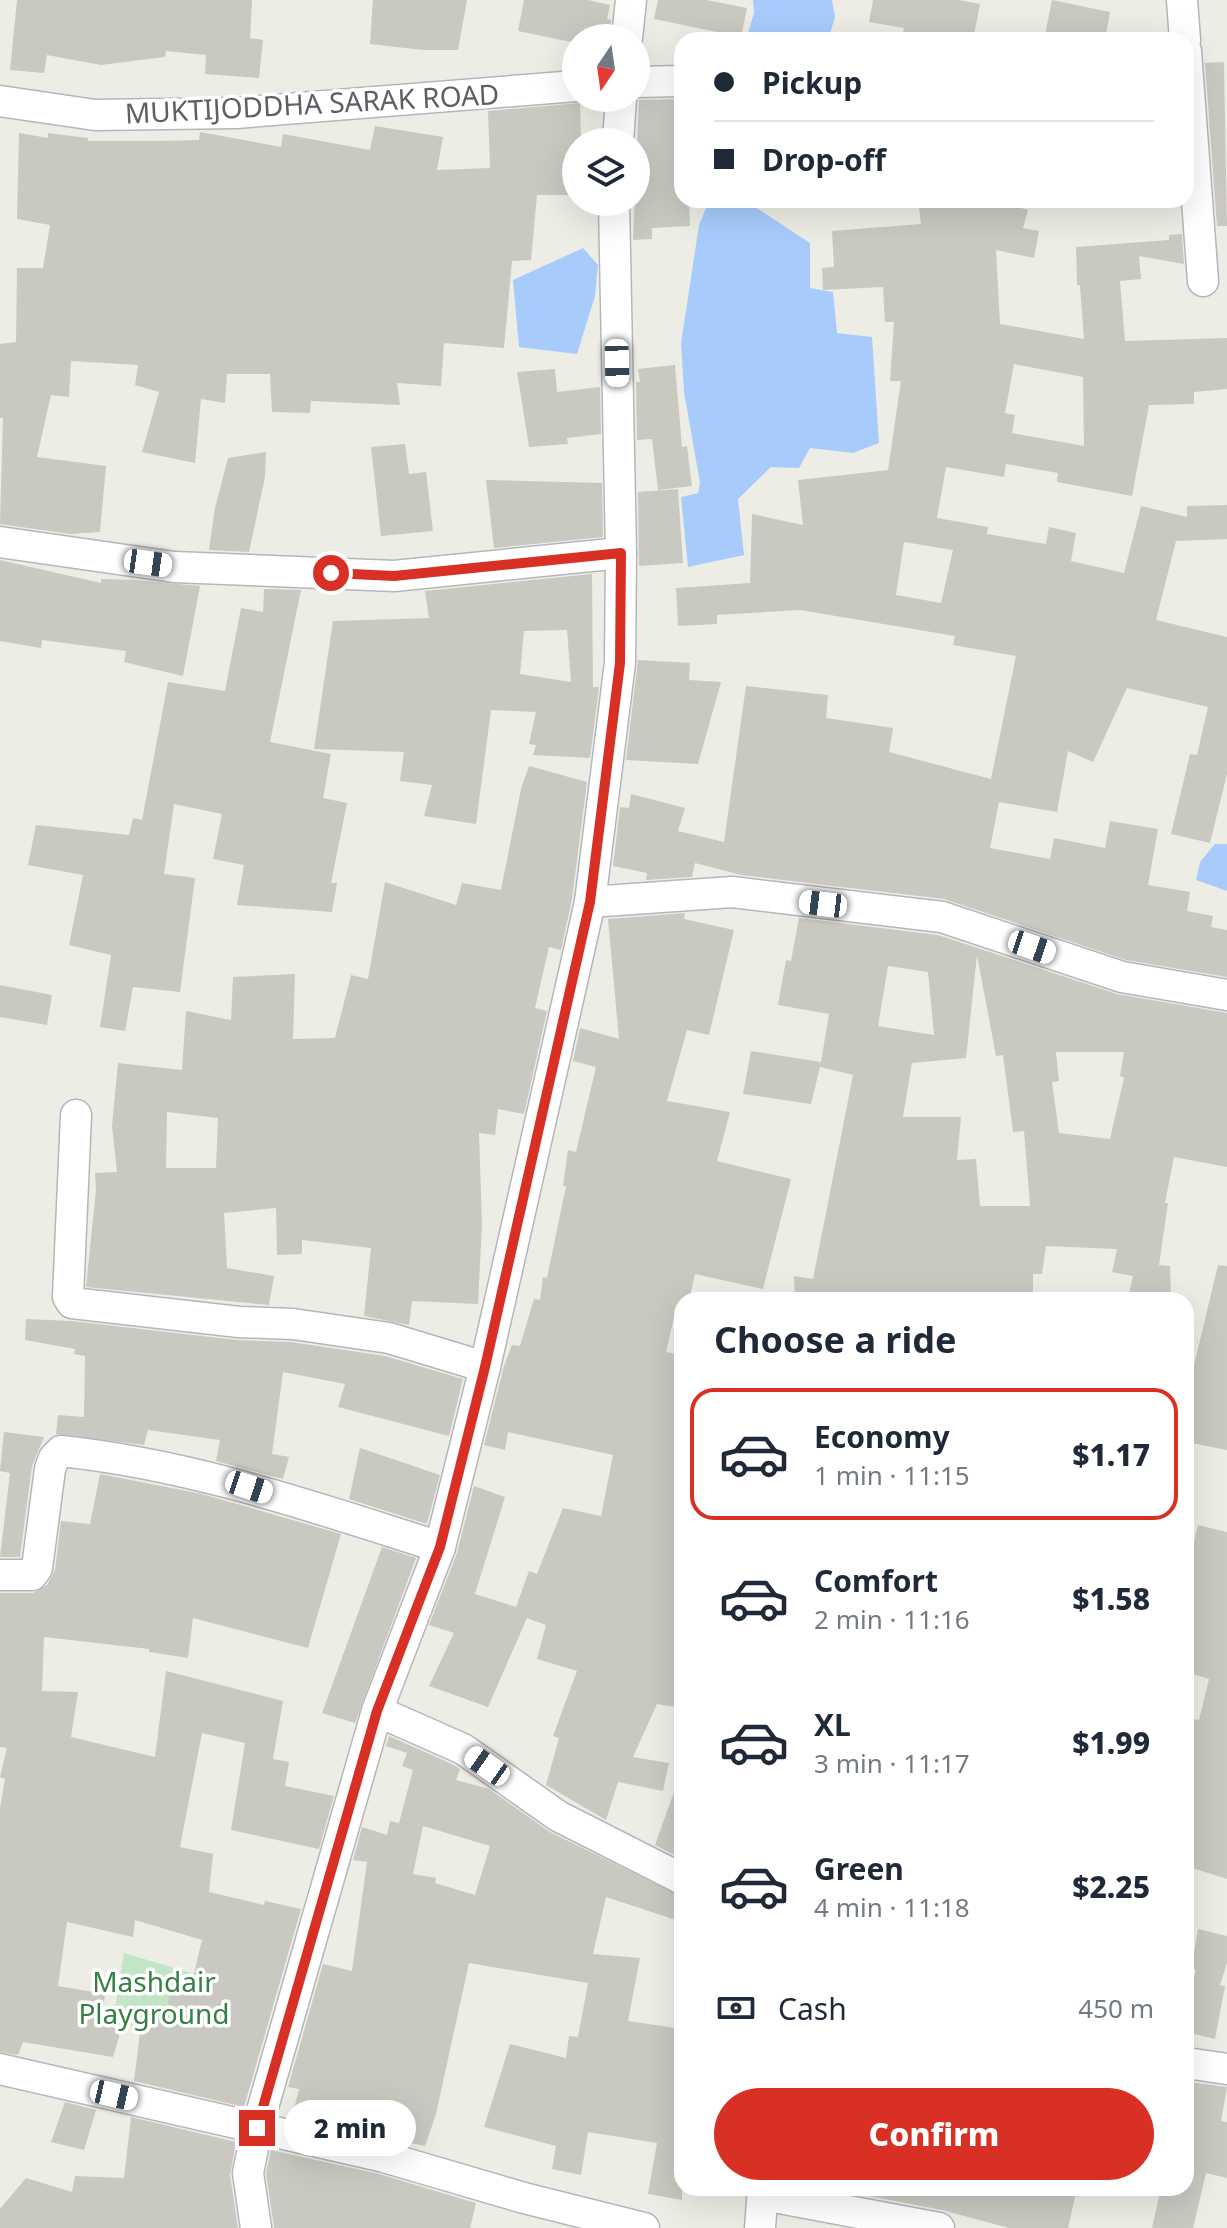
<!DOCTYPE html>
<meta charset="utf-8">
<style>
:root{--surface:#fff;--page:#f6f6f7;--text:#1f2937;--muted:#747a83;--line:#e0e1e3;--accent:#d93025}
body{margin:0;font-family:"Noto Sans",sans-serif;background:var(--page);color:var(--text);height:100vh;display:flex;flex-direction:column;font-size:30px;white-space:nowrap}
*{box-sizing:border-box;margin:0}
p{font-size:26px;color:var(--muted)}
.icon{flex:none;width:44px;height:44px;fill:none;stroke:currentColor;stroke-width:2;stroke-linecap:round;stroke-linejoin:round}
.map{position:relative;flex:1;overflow:hidden}
.details{position:absolute;left:674px;top:1292px;width:520px;height:904px;display:flex;flex-direction:column;background:var(--surface);border-radius:24px;box-shadow:0 8px 32px #0002}
.details>*{flex:none}
.banner{position:absolute;left:674px;top:32px;width:520px;height:176px;border-radius:24px;box-shadow:0 8px 32px #0002;display:grid;align-content:center;height:176px;padding:0 40px;background:var(--surface)}
.needle{width:52px;rotate:193deg}
.tools{position:absolute;left:562px;top:24px;display:grid;gap:16px}
.tools a{display:grid;place-items:center;width:88px;height:88px;border-radius:50%;background:var(--surface);box-shadow:0 8px 32px #0002;font-size:40px}
.end{position:absolute;width:36px;height:36px;margin:-18px;border:10px solid #d93025;background:#fff;box-shadow:0 0 0 4px #fff}
.from{border-radius:50%}
.bubble{position:absolute;height:56px;border-radius:28px;background:var(--surface);box-shadow:0 8px 32px #0002;font-size:26px;font-weight:800;line-height:56px;text-align:center}
.car{position:absolute;width:24px;height:48px;margin:-24px -12px;border-radius:10px;box-shadow:0 0 6px 2px #0007;background:linear-gradient(#fff 24%,#345 0 40%,#fff 0 76%,#345 0 86%,#fff 0)}
.banner b{display:flex;align-items:center;gap:28px;height:76px;font-size:30px}
.banner b+b{border-top:2px solid var(--line)}
.banner i{width:20px;height:20px;background:var(--text)}
ul{padding:0;list-style:none}
li{display:flex;align-items:center;gap:24px;height:132px;margin:0 16px 12px;padding:0 24px;border:4px solid transparent;border-radius:24px}
li div{flex:1}
li b{display:block;font-size:30px}
li em{font-style:normal;font-weight:800}
li.current{border-color:var(--accent)}
li>.icon{width:72px;height:72px;stroke-width:1.5}
h2{padding:0 40px;font-size:36px;line-height:96px}
.pay{display:flex;align-items:center;gap:20px;height:88px;padding:0 40px;font-size:30px}
.pay p{margin-inline-start:auto}
.action{display:flex;gap:16px;margin-top:auto;padding:16px 40px}
.action a{flex:1;height:92px;border-radius:48px;background:var(--accent);color:#fff;font-size:32px;font-weight:800;line-height:92px;text-align:center}
.map>svg:first-child{display:block}
.green{fill:#c2e5c7}
.water{fill:#a7ccfc}
.building{fill:#c9c8c1;fill-rule:evenodd}
.lines{fill:none;stroke-linecap:round;stroke-linejoin:round}
.street-casing{stroke:#b5b6bb;stroke-width:33}
.street{stroke:#fff;stroke-width:30}
.route{stroke:#d93025;stroke-width:10}
.labels{text-anchor:middle;dominant-baseline:central;stroke-width:7;stroke-linejoin:round;paint-order:stroke}
.street-label{font-size:28px;fill:#5c5f64;stroke:#fff}
.park-label{font-size:28px;fill:#378044;stroke:#fff}
</style>
<div class="map">
<svg width="1227" height="2228" viewBox="0 0 1227 2228">
<rect width="100%" height="100%" fill="#eeede5"/>
<polygon class="green" points="124,1953 262,1994 246,2053 113,2022"/>
<g class="water">
<polygon points="753,0 832,0 835,17 828,40 746,40 754,13"/>
<polygon points="708,203 755,207 810,243 810,288 833,292 837,333 872,337 879,443 853,453 810,448 799,468 771,467 738,499 744,555 688,567 681,497 698,493 700,483 684,392 681,343 699,225"/>
<polygon points="583,248 598,265 595,296 577,354 519,347 513,280"/>
<polygon points="1215,844 1227,844 1227,891 1196,880 1200,862"/>
</g>
<g class="building">
<polygon points="17,0 252,0 250,38 263,40 259,78 205,74 206,55 166,51 165,57 101,65 47,55 44,73 10,70"/>
<polygon points="373,0 467,0 458,50 423,50 370,44"/>
<polygon points="524,0 588,0 610,5 607,19 611,20 609,38 576,38 576,43 518,31"/>
<polygon points="658,0 706,0 747,8 741,37 654,19"/>
<polygon points="873,0 959,0 980,4 973,40 901,40 904,28 869,22"/>
<polygon points="1052,0 1110,12 1105,40 1044,40"/>
<polygon points="1224,62 1227,226 1217,226 1205,63"/>
<polygon points="682,99 682,200 689,200 690,226 652,228 652,239 633,240 639,100"/>
<polygon points="580,103 581,142 576,142 576,195 537,195 531,260 512,261 504,348 444,343 441,386 397,383 400,405 311,401 310,413 272,412 270,374 227,374 225,403 201,399 195,463 142,452 159,392 135,385 138,365 71,361 69,397 51,395 37,457 106,466 100,532 70,534 0,524 3,418 0,418 0,344 16,342 17,268 43,268 50,225 17,219 19,133 48,138 48,133 88,138 88,141 159,141 199,140 200,132 281,147 283,134 370,150 375,126 443,137 437,170 490,168 488,111"/>
<path d="M918 200H990L1028 210 1023 228 1039 231 1034 258 996 250 1000 324 1084 339 1080 285H1077L1076 247 1169 240V235L1182 234 1184 264 1139 256 1141 279 1120 281 1125 341 1227 338V389L1194 392V404L1149 405 1132 496 1057 482 1058 473 1006 464 1004 477 946 467 937 518 988 527 987 534 1046 544 1049 527 1076 533 1071 561 1124 573 1141 506 1187 517V506L1227 505V539L1176 541 1156 620 1227 637V774L1210 843 1171 834 1190 754 1197 755 1208 707 1127 688 1093 762 1068 751 1057 812 999 802 990 848 1050 859 1054 838 1105 848 1110 821 1158 829 1148 885 1190 892 1187 911 1213 916 1211 927 1227 930V977L1126 960 944 899 741 875 695 863 692 877 646 880 647 873 613 866 620 807 629 808 631 794 685 808 678 831 724 842 746 686 828 695 826 718 893 728 889 752 991 779 1016 656 953 645 955 636 800 610 717 615V624L678 626 676 588 750 583 752 514 803 525 798 480 888 470 901 381H890L894 322H885L883 287 823 290 822 268 834 267 832 231 921 224ZM1014 364 1083 377 1084 446 1012 433 1015 415 1005 413ZM904 542 953 550 941 603 896 595Z"/>
<polygon points="675,365 682,447 687,446 692,486 658,490 652,439 637,440 636,382 640,382 638,369"/>
<polygon points="555,369 557,392 600,387 601,434 567,438 568,444 529,447 517,372"/>
<polygon points="405,444 409,474 426,472 433,531 381,536 371,447"/>
<polygon points="266,452 265,477 249,552 209,550 215,508 228,458"/>
<polygon points="486,480 602,483 603,537 494,548"/>
<polygon points="678,489 683,563 639,566 638,492"/>
<polygon points="0,560 101,583 101,579 135,580 200,586 183,676 124,662 126,651 42,640 41,648 0,641"/>
<path d="M592 574 593 687H599L590 758 533 755 536 745 529 744 536 712 491 710 476 824 424 816 432 785 400 781 404 752 314 749 333 621 429 618 425 591ZM567 630 571 682 520 674 524 631Z"/>
<polygon points="264,589 301,590 270,742 331,754 323,798 347,803 331,883 337,883 332,912 237,905 244,865 213,859 222,814 174,804 164,874 195,878 180,992 133,987 125,1031 100,1027 111,955 69,945 83,875 28,865 36,825 129,835 133,818 142,820 168,682 225,691 241,608 263,612"/>
<polygon points="638,660 690,663 689,680 721,682 698,764 626,760"/>
<path d="M529 766 587 782 572 899 561 950 549 947 535 1008 547 1011 524 1114 498 1109 495 1135 479 1133 482 1224 478 1304 412 1301 409 1325 364 1316 371 1248 302 1240V1254L277 1255 276 1208 224 1213 227 1268 274 1276 269 1305 86 1287 96 1190 95 1173 117 1172 112 1126 118 1063 182 1070 186 1011 231 1020 233 977 295 974 293 1039 335 1038 351 975 368 979 385 882 456 905 462 883 501 890 521 789ZM167 1112 218 1118 216 1168H166Z"/>
<polygon points="685,913 684,919 734,930 709,1035 687,1030 667,1101 730,1112 717,1161 791,1179 763,1289 695,1274 689,1300 682,1300 682,1308 676,1308 666,1352 682,1355 682,1708 657,1704 633,1757 669,1763 663,1791 618,1782 606,1820 546,1785 559,1738 553,1736 577,1671 537,1659 546,1625 527,1618 488,1707 429,1686 454,1633 429,1625 457,1553 474,1486 505,1497 475,1594 516,1607 529,1571 537,1574 563,1508 601,1516 613,1455 508,1432 505,1450 484,1445 504,1366 512,1345 520,1346 534,1299 540,1300 543,1277 547,1278 566,1186 563,1186 568,1150 576,1152 596,1067 573,1061 580,1028 619,1039 608,919"/>
<path d="M799 918 938 935 1117 994 1227 1013V1167L1174 1157 1165 1203H1168L1159 1265 1170 1266 1171 1298 1129 1294 1133 1276 1112 1272 1117 1249 1046 1246 1042 1274H1033V1300H795L794 1276 813 1279 853 1075 820 1067 811 1104 743 1094 751 1051 821 1062 829 1014 778 1005 786 960 791 961ZM977 955 996 1056 1003 1055 1013 1132 1024 1131 1030 1206H980L976 1159 957 1160 961 1117H903L912 1063 966 1058ZM888 966 928 972 934 1035 878 1026ZM1056 1052H1124L1120 1076 1124 1078 1110 1139 1059 1133 1052 1082 1059 1081Z"/>
<polygon points="0,985 52,995 47,1025 0,1017"/>
<polygon points="1218,1265 1227,1266 1227,1450 1186,1442 1186,1399"/>
<polygon points="26,1319 71,1321 237,1340 291,1342 385,1356 463,1379 449,1436 338,1407 345,1384 283,1372 272,1454 289,1457 283,1479 216,1461 220,1440 148,1430 144,1445 56,1434 58,1415 84,1417 85,1356 74,1354 75,1349 25,1340"/>
<polygon points="4,1432 44,1437 32,1466 20,1557 0,1557 10,1473 0,1471"/>
<polygon points="360,1448 440,1475 427,1524 349,1499"/>
<polygon points="100,1474 202,1494 341,1534 308,1648 193,1618 188,1658 149,1652 149,1649 44,1637 42,1691 78,1692 71,1737 155,1757 166,1671 283,1701 273,1759 289,1762 285,1786 334,1796 319,1849 231,1830 245,1743 202,1733 180,1847 213,1854 209,1892 264,1905 265,1901 301,1909 244,2107 134,2081 142,2016 165,2020 171,1986 190,1990 202,1940 135,1920 133,1937 67,1922 58,1986 105,1994 103,2010 126,2014 113,2057 23,2042 18,2055 0,2052 0,1808 5,1779 0,1777 7,1748 0,1747 0,1593 33,1593 47,1585 55,1570 61,1521 90,1524"/>
<polygon points="1198,1525 1227,1532 1227,1879 1186,1866 1186,1733 1191,1734 1194,1719 1199,1720 1209,1679 1186,1672 1186,1575"/>
<polygon points="382,1547 416,1558 355,1723 322,1713"/>
<path d="M389 1736 454 1765 460 1769 456 1780 489 1789 550 1832 682 1897V1922L606 1897 593 1954 640 1958 628 2021 682 2029V2200L648 2194 657 2143 588 2132 581 2175 552 2169 556 2146 484 2127 510 2044 566 2058 569 2036 578 2037 588 1983 469 1963 436 2114 425 2146 292 2117 299 2089 288 2087 323 1964 352 1971 367 1862 353 1860 362 1827 387 1835 390 1821 399 1823 413 1770 402 1766 407 1753 386 1746ZM423 1826 490 1846 475 1895 435 1883 436 1878 413 1874Z"/>
<polygon points="679,1778 682,1779 682,1859 655,1845"/>
<polygon points="1198,1929 1227,1936 1227,1963 1220,1985 1225,1986 1215,2039 1186,2032 1186,2006 1196,1970 1191,1969"/>
<polygon points="1189,2082 1227,2087 1221,2121 1227,2122 1227,2178 1206,2173 1193,2228 1152,2228 1161,2188 1186,2188"/>
<polygon points="65,2102 96,2110 84,2150 51,2142"/>
<polygon points="131,2117 236,2142 230,2175 238,2228 0,2228 0,2209 26,2178 72,2192 75,2176 124,2178"/>
<polygon points="271,2150 379,2174 476,2203 470,2228 274,2228 266,2173"/>
<polygon points="859,2188 1055,2188 1076,2193 1068,2228 1009,2228 942,2210 858,2194"/>
</g>
<g class="lines">
<defs>
<g id="street">
<polyline points="1182,0 1185,40"/>
<polyline points="627,38 631,0"/>
<polyline points="1186,51 1203,281"/>
<polyline points="636,82 682,81"/>
<polyline points="0,101 95,115 236,113 576,86"/>
<polyline points="618,142 621,98"/>
<polyline points="614,202 621,553 620,663 590,902 732,892 942,917 1122,977 1227,995"/>
<polyline points="0,542 174,567 394,576 621,553"/>
<polyline points="76,1115 68,1297 72,1303 239,1322 293,1324 389,1338 485,1367"/>
<path d="M0 1575H32L37 1568 50 1469 54 1458 61 1451C194 1465 313 1507 440 1547"/>
<polyline points="377,1711 463,1749 558,1816 682,1879"/>
<polyline points="1186,2063 1227,2069"/>
<polyline points="0,2069 384,2157 524,2198 644,2228"/>
<polyline points="763,2195 939,2228"/>
<polyline points="256,2228 248,2173 257,2128 377,1711 440,1547 485,1367 590,902"/>
<polyline points="760,2228 763,2188"/>
</g>
</defs>
<use href="#street" class="street-casing"/>
<use href="#street" class="street"/>
</g>
<g class="lines">
<polyline class="route" points="257,2128 377,1711 440,1547 485,1367 590,902 620,663 621,553 394,576 331,573"/>
</g>
<g class="labels">
<g class="street-label">
<text transform="translate(312 103) rotate(-3)">MUKTIJODDHA SARAK ROAD</text>
</g>
<g class="park-label">
<text x="154" y="1981">Mashdair<tspan x="154" dy="32">Playground</tspan></text>
</g>
</g>
</svg>
<div class="tools">
<a><svg class="needle" viewBox="-14 -14 28 28"><path d="M0-13l5 13h-10z" fill="#e53935"/><path d="M0 13l5-13h-10z" fill="#747a83"/></svg></a>
<a><svg class="icon" aria-label="layers" viewBox="0 0 24 24"><path d="M12 4l9 5-9 5-9-5zM3 14l9 5 9-5"/></svg></a>
</div>
<i class="end from" style="left:331px;top:573px"></i>
<i class="end" style="left:257px;top:2128px"></i>
<div class="bubble" style="left:284px;top:2100px;width:132px">2 min</div>
<i class="car" style="left:617px;top:363px;rotate:179deg"></i>
<i class="car" style="left:148px;top:563px;rotate:98deg"></i>
<i class="car" style="left:823px;top:904px;rotate:277deg"></i>
<i class="car" style="left:1032px;top:947px;rotate:109deg"></i>
<i class="car" style="left:249px;top:1487px;rotate:108deg"></i>
<i class="car" style="left:487px;top:1766px;rotate:305deg"></i>
<i class="car" style="left:114px;top:2095px;rotate:103deg"></i>
<div class="banner">
<b><i class="from"></i>Pickup</b>
<b><i></i>Drop-off</b>
</div>
<section class="details">
<h2>Choose a ride</h2>
<ul>
<li class="current"><svg class="icon" aria-label="car" viewBox="0 0 24 24"><path d="M5 17H2v-5l4-1 3-4h7l3 4 3 1v5h-3M9 17h6M6 11h13"/><circle cx="7" cy="17" r="2"/><circle cx="17" cy="17" r="2"/></svg><div><b>Economy</b><p>1 min · 11:15</p></div><em>$1.17</em></li>
<li><svg class="icon" aria-label="car" viewBox="0 0 24 24"><path d="M5 17H2v-5l4-1 3-4h7l3 4 3 1v5h-3M9 17h6M6 11h13"/><circle cx="7" cy="17" r="2"/><circle cx="17" cy="17" r="2"/></svg><div><b>Comfort</b><p>2 min · 11:16</p></div><em>$1.58</em></li>
<li><svg class="icon" aria-label="car" viewBox="0 0 24 24"><path d="M5 17H2v-5l4-1 3-4h7l3 4 3 1v5h-3M9 17h6M6 11h13"/><circle cx="7" cy="17" r="2"/><circle cx="17" cy="17" r="2"/></svg><div><b>XL</b><p>3 min · 11:17</p></div><em>$1.99</em></li>
<li><svg class="icon" aria-label="car" viewBox="0 0 24 24"><path d="M5 17H2v-5l4-1 3-4h7l3 4 3 1v5h-3M9 17h6M6 11h13"/><circle cx="7" cy="17" r="2"/><circle cx="17" cy="17" r="2"/></svg><div><b>Green</b><p>4 min · 11:18</p></div><em>$2.25</em></li>
</ul>
<div class="pay"><svg class="icon" aria-label="cash" viewBox="0 0 24 24"><path d="M3 7h18v10H3z"/><circle cx="12" cy="12" r="2"/></svg>Cash<p>450 m</p></div>
<div class="action"><a>Confirm</a></div>
</section>
</div>
